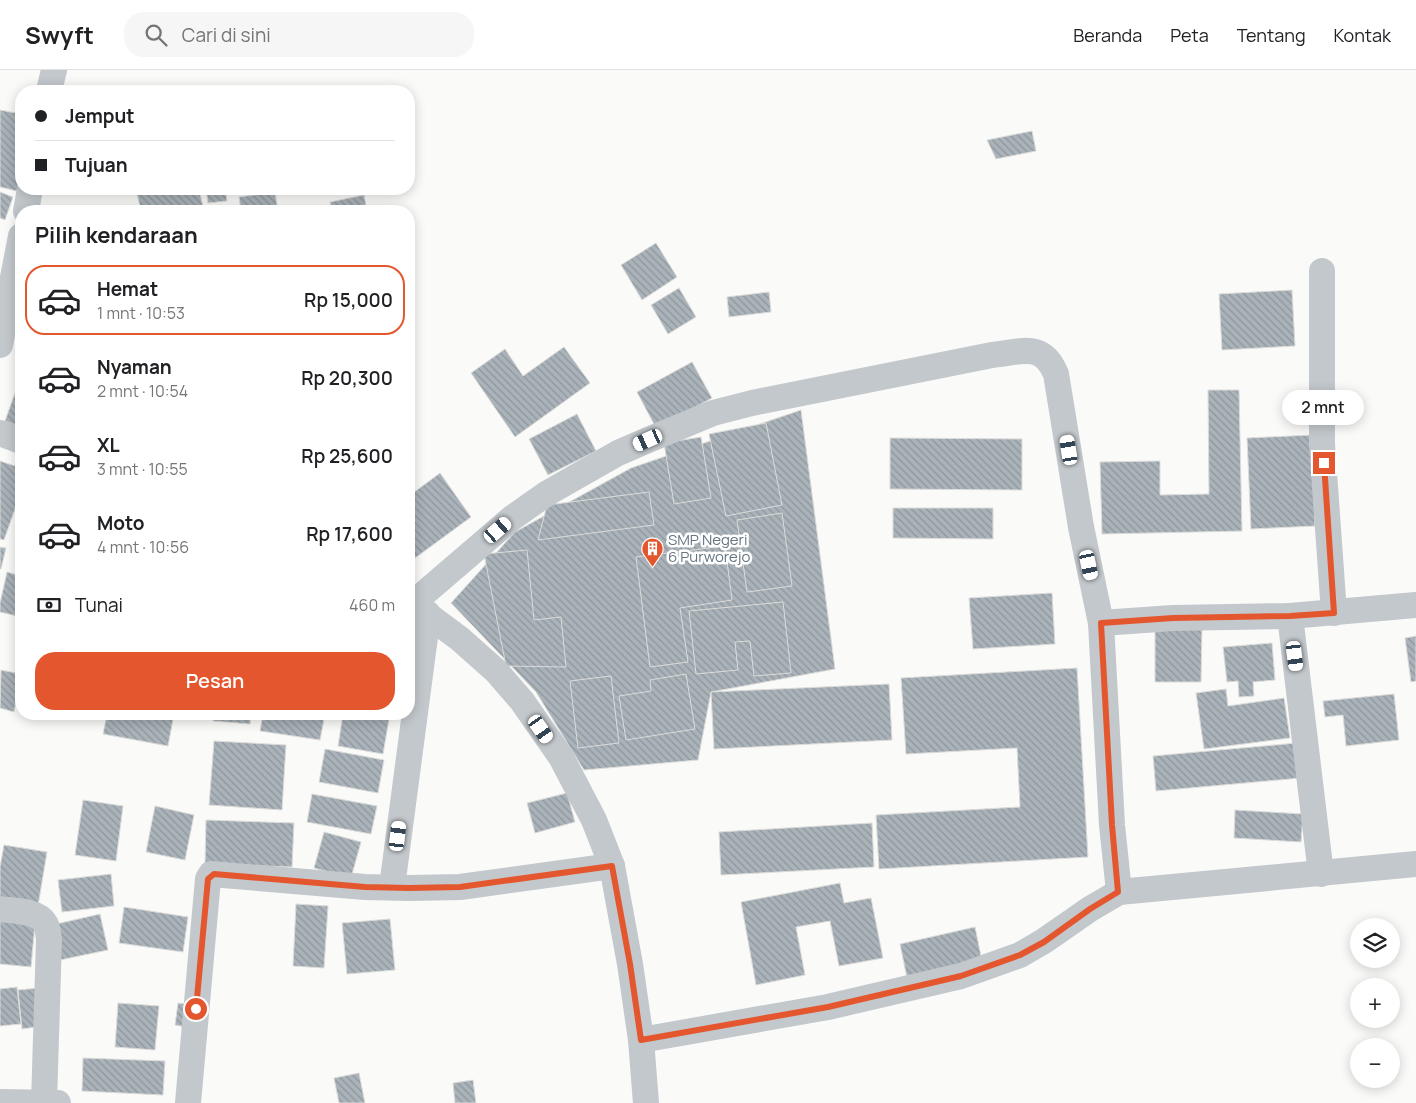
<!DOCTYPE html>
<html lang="id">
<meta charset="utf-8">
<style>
:root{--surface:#fff;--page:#f6f6f6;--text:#202124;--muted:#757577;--line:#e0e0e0;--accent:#e4572e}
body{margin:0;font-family:Manrope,sans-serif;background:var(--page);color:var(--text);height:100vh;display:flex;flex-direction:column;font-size:19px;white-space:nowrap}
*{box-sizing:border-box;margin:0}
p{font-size:16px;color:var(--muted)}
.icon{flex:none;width:28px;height:28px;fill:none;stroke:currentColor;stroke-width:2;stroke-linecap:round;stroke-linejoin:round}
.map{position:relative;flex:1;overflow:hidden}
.panel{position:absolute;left:15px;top:135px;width:400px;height:515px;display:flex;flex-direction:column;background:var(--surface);border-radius:20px;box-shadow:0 2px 12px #0003}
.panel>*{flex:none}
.banner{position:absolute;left:15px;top:15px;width:400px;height:110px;border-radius:20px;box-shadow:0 2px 12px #0003;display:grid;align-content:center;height:110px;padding:0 20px;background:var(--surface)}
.controls{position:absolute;left:1350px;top:848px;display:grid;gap:10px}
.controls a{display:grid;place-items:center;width:50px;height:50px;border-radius:50%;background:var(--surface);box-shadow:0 2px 12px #0003;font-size:25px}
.end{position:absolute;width:22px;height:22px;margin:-11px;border:6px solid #e4572e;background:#fff;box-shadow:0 0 0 2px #fff}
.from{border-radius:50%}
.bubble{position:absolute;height:35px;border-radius:18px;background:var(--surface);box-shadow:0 2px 12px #0003;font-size:16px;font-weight:600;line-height:35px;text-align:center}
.car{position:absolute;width:15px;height:30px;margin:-15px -8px;border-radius:6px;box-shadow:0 0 4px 1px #0007;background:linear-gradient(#fff 24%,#345 0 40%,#fff 0 76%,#345 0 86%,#fff 0)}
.banner b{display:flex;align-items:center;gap:18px;height:48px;font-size:19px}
.banner b+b{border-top:1px solid var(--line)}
.banner i{width:12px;height:12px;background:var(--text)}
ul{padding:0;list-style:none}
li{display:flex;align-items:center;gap:15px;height:70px;margin:0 10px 8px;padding:0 10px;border:2px solid transparent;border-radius:20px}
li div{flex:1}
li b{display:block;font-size:19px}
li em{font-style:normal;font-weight:600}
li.active{border-color:var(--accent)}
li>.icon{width:45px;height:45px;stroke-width:1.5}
h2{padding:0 20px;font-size:22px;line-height:60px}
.pay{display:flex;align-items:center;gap:12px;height:55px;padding:0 20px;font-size:19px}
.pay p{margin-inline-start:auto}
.primary-button{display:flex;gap:10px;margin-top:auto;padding:10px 20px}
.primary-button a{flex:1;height:58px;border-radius:20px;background:var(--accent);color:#fff;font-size:20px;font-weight:600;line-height:58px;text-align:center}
header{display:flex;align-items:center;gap:30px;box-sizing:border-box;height:70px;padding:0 25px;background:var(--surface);border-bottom:1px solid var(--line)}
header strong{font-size:24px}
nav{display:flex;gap:28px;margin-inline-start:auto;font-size:18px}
.search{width:350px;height:45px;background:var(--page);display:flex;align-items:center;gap:12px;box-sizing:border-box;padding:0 18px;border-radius:20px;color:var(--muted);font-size:19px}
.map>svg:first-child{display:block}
.building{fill:url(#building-back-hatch);stroke:#dcdcda}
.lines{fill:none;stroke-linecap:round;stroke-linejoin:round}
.street{stroke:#c3c8cc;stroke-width:26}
.route{stroke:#e4572e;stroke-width:6}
.labels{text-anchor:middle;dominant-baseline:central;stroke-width:5;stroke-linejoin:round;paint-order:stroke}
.poi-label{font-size:15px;fill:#657683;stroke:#fff;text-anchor:start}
</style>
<header>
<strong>Swyft</strong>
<div class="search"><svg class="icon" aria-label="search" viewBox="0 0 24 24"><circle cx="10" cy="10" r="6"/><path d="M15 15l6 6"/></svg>Cari di sini</div>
<nav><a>Beranda</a><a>Peta</a><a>Tentang</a><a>Kontak</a></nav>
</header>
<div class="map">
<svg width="1416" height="1033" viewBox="0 0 1416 1033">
<defs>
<pattern id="building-back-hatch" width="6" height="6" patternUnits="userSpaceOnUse" patternTransform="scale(1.25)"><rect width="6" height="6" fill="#aab3b9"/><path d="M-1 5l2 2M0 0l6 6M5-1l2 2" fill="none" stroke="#8e969c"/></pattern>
</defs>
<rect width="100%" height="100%" fill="#fafaf8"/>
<g class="building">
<polygon points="0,40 21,44 21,100 17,121 0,117"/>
<polygon points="1032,61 1036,81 996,89 987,70"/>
<polygon points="136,119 199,119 204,141 141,141"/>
<polygon points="206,119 225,119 227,131 208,133"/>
<polygon points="0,122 13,127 5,150 0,148"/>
<polygon points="275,122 278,141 241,141 239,127"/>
<polygon points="364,125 367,141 332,141 330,132"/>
<polygon points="656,173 677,207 642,230 621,195"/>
<polygon points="679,218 696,247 668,264 651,235"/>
<polygon points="1292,220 1295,276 1222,280 1219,224"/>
<polygon points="769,222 771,242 729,247 727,227"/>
<polygon points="564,277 590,313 515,367 471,303 505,279 523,306"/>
<polygon points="692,292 712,328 656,358 637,322"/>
<polygon points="1208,320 1239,320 1242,461 1102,464 1100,392 1160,391 1160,425 1209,424"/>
<polygon points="15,323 21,325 21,357 5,351"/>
<polygon points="801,340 835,599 711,622 698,690 584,700 536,622 451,533 515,462 631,398"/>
<polygon points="577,344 596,381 548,405 529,369"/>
<polygon points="766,353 782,435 726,446 709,364"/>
<polygon points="1312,365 1315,456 1251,459 1247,368"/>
<polygon points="701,367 711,428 674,434 664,373"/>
<polygon points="890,368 1022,369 1022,420 890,419"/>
<polygon points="0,391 21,398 21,422 4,470 0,469"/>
<polygon points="440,403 471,447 411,491 409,487 409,426"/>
<polygon points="649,422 654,455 538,470 547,435"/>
<polygon points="893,438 993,438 993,469 893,468"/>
<polygon points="782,443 792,516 747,522 737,450"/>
<polygon points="725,476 732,530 680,538 688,592 650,597 636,487"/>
<polygon points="0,477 6,478 1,499 0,499"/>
<polygon points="527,480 534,550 561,547 566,597 506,596 484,484"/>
<polygon points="7,502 21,506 21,547 0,542 0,533"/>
<polygon points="1052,523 1055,574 973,579 969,528"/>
<polygon points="783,532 791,603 754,606 750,571 735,572 738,600 696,604 689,541"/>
<polygon points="1155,556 1202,557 1201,612 1155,612"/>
<polygon points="1416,566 1416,611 1411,612 1405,568"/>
<polygon points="1272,573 1275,610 1253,612 1254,626 1239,627 1238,611 1227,612 1223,577"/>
<polygon points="1077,598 1088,787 879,799 876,745 1020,737 1017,678 906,684 901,608"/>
<polygon points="1,600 21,604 14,642 0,638"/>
<polygon points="686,604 695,659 626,670 619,626 651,621 650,610"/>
<polygon points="611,606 619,673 578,678 570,611"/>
<polygon points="889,614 892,670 714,679 711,622"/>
<polygon points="1226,619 1228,636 1284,628 1290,668 1204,679 1196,623"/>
<polygon points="1394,624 1399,670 1346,676 1343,645 1325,647 1323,631"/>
<polygon points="107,644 174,644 168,676 103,664"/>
<polygon points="213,644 251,644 250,654 213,651"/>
<polygon points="263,644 325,644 320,670 260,661"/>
<polygon points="343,644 390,644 383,684 338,676"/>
<polygon points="214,671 286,675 282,740 209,735"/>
<polygon points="1297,673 1301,708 1156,721 1153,686"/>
<polygon points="325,679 384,690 378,723 319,712"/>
<polygon points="567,723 575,752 535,763 527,733"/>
<polygon points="312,724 377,736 371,764 307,752"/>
<polygon points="83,730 123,736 116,791 75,785"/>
<polygon points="155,736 194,745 185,790 146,782"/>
<polygon points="1235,740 1303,744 1301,772 1234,768"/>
<polygon points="206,750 294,753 292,797 205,794"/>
<polygon points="872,753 874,797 721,805 719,762"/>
<polygon points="324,762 361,772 351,808 314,798"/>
<polygon points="4,775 47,782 38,836 0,830 0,797"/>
<polygon points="111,804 114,836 62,842 58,810"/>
<polygon points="840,813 844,833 871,828 883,888 839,896 830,851 796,857 805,905 756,915 741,832"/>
<polygon points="296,834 328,836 324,898 293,896"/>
<polygon points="124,837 188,847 183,882 119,873"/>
<polygon points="100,844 108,880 60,890 52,855"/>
<polygon points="390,849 395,900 347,904 342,853"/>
<polygon points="0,850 35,854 31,897 0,894"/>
<polygon points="975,857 982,891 907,908 900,874"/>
<polygon points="17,917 21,954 0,956 0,919"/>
<polygon points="39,918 43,956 22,959 18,920"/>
<polygon points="118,933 159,936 155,980 115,977"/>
<polygon points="178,933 195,935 191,958 175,955"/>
<polygon points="83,988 165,991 163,1025 82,1021"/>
<polygon points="359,1003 365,1033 339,1033 334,1008"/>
<polygon points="473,1010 476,1033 455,1033 453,1013"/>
</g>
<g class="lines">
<g class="street">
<polyline points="49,21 54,0"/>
<polyline points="26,141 30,119"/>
<polyline points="1322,201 1322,374 1334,543"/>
<polyline points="0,275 21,166"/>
<polyline points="0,363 21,371"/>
<polyline points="409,531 460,569 496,601 522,631 561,687 594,750 612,796 630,894 641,970 646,1033"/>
<path d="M413 533 512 448 546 424 618 383 648 370 713 343 752 333 992 285C1022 282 1042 271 1056 304L1081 457 1101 553 1112 755 1119 822"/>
<polyline points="1290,546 1321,804"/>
<polyline points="1101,553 1173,548 1290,546 1416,535"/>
<polyline points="392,817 428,544"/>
<path d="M0 839C13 841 37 840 45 853 48 857 48 863 49 869L44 1033"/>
<polyline points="641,970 828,937 961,906 1020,885 1044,871 1090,839 1119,822 1416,794"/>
<polyline points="0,1032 58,1033"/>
<polyline points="188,1033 208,809 211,804 365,817 409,818 460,817 612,796"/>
</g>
</g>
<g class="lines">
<polyline class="route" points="196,939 208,809 214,804 365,817 409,818 460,817 612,796 630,894 641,970 828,937 961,906 1020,885 1044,872 1090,839 1118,822 1112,755 1101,553 1173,548 1290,546 1334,543 1324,393"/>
</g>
<defs>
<symbol id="building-pin" viewBox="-11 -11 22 30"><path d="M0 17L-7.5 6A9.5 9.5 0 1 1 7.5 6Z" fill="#e4572e" stroke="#fff"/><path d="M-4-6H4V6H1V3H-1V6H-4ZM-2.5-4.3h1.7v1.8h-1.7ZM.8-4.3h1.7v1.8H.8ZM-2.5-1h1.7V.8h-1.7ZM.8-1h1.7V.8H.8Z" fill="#fff"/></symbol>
</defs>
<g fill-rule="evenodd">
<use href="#building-pin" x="640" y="466" width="25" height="34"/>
</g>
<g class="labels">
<g class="poi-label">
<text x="668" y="469">SMP Negeri<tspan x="668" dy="17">6 Purworejo</tspan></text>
</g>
</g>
</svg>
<div class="controls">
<a><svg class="icon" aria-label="layers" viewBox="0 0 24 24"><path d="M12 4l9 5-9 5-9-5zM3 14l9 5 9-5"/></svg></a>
<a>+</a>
<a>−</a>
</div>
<i class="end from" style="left:196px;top:939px"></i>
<i class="end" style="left:1324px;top:393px"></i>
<div class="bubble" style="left:1282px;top:320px;width:82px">2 mnt</div>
<i class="car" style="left:648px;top:370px;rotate:246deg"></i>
<i class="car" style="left:1069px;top:380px;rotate:351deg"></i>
<i class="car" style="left:498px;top:460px;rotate:49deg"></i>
<i class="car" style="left:1089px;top:495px;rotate:168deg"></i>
<i class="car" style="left:1295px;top:586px;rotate:173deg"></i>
<i class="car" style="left:541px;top:659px;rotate:145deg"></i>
<i class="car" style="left:398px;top:766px;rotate:7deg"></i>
<div class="banner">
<b><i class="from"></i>Jemput</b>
<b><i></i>Tujuan</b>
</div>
<section class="panel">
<h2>Pilih kendaraan</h2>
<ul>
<li class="active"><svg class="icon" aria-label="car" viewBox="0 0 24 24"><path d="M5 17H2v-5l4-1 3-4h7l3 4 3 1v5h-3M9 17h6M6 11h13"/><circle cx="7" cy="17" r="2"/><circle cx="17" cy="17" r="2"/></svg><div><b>Hemat</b><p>1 mnt · 10:53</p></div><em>Rp 15,000</em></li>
<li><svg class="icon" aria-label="car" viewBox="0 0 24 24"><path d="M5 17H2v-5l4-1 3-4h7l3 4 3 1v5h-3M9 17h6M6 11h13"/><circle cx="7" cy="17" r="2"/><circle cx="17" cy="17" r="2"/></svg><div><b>Nyaman</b><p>2 mnt · 10:54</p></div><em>Rp 20,300</em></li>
<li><svg class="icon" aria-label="car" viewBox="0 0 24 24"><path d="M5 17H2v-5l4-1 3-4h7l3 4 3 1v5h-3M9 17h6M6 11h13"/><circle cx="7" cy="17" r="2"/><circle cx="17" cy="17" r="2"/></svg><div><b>XL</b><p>3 mnt · 10:55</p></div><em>Rp 25,600</em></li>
<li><svg class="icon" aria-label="car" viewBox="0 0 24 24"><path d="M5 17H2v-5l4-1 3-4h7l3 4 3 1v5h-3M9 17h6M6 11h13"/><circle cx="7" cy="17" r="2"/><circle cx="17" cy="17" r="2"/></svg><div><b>Moto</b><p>4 mnt · 10:56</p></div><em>Rp 17,600</em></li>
</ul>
<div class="pay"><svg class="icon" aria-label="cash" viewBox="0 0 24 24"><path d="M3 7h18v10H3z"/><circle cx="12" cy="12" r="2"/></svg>Tunai<p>460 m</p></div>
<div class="primary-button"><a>Pesan</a></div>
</section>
</div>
